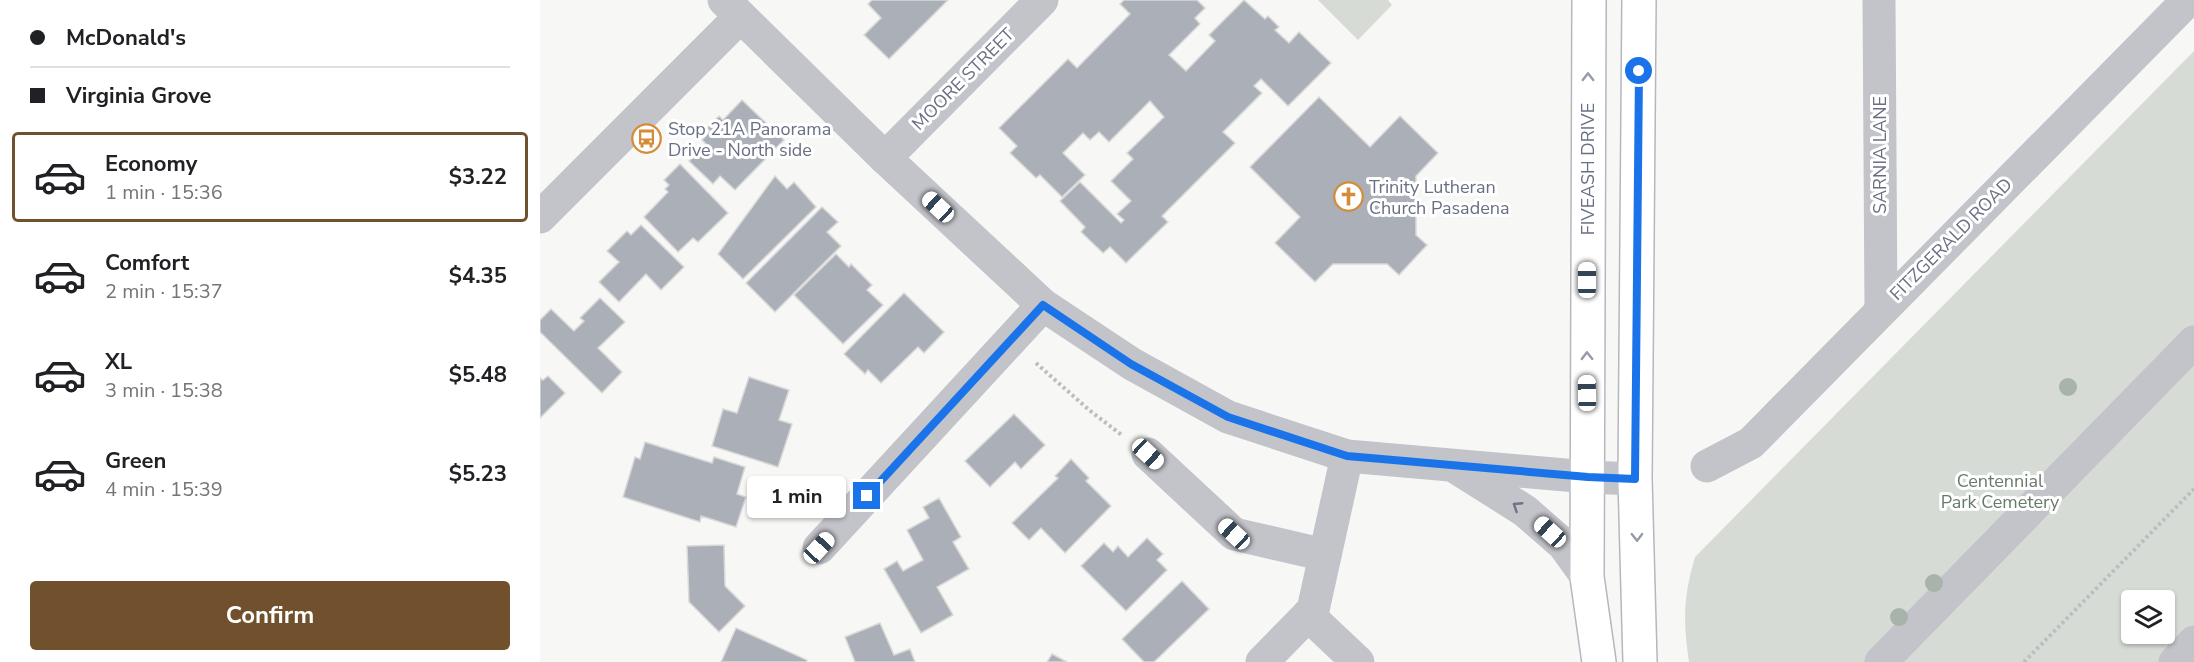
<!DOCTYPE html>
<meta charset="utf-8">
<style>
:root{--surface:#fff;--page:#f2f2f2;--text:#202124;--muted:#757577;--line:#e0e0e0;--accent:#71512d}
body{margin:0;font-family:"Nunito Sans",sans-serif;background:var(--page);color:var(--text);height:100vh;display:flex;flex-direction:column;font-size:22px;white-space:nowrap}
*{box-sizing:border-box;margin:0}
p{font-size:20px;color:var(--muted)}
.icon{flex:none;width:33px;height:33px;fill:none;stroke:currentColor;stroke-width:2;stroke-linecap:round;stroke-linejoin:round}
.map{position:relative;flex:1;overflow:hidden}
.sheet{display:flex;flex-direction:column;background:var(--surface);width:540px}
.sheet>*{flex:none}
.top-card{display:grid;align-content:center;height:132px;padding:0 30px;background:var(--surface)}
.controls{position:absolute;left:1581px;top:590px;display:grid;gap:12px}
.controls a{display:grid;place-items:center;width:54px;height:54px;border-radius:6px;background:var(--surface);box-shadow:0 2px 4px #0004;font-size:30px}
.end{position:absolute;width:27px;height:27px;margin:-14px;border:8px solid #1a73e8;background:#fff;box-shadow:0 0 0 3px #fff}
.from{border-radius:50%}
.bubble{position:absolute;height:42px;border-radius:6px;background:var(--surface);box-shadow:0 2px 4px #0004;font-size:20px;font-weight:700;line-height:42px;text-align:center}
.car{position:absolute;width:18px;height:36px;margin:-18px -9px;border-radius:8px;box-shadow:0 0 4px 2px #0007;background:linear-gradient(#fff 24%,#345 0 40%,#fff 0 76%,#345 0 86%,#fff 0)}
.top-card b{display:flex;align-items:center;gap:21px;height:57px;font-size:22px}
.top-card b+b{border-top:2px solid var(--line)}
.top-card i{width:15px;height:15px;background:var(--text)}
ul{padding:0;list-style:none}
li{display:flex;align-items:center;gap:18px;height:90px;margin:0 12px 9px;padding:0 18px;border:3px solid transparent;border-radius:6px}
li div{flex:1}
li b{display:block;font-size:22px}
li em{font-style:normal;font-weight:700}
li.current{border-color:var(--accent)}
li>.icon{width:54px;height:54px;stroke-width:1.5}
.action{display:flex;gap:12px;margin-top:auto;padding:12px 30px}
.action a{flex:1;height:69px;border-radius:6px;background:var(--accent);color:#fff;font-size:24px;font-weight:700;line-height:69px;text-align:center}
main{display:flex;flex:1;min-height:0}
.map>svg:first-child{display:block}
.green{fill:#d6dcd5;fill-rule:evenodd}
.building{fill:#abafb8;stroke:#d9dad8;stroke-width:1.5}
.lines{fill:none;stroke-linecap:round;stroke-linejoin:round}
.major-casing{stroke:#b5b7bd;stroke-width:36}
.path{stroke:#bcbdc1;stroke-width:4;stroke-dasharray:3 3;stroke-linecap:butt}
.minor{stroke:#c2c4c9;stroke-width:33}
.major{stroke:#fff;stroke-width:33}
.tree{fill:#a8b3a9}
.oneway{stroke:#969ba9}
.oneway2{stroke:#6d7487}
.route{stroke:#1a73e8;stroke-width:8}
.labels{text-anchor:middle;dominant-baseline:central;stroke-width:6;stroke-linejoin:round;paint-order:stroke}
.street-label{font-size:18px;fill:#697084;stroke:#fff}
.poi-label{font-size:18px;fill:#697084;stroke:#fff;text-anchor:start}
.park-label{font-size:18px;fill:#687b6a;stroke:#fff}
</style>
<main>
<section class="sheet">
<div class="top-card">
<b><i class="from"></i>McDonald's</b>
<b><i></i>Virginia Grove</b>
</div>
<ul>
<li class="current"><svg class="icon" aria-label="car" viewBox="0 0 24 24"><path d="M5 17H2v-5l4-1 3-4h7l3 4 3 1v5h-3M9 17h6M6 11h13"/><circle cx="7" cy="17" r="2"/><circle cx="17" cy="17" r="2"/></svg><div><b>Economy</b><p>1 min · 15:36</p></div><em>$3.22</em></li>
<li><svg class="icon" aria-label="car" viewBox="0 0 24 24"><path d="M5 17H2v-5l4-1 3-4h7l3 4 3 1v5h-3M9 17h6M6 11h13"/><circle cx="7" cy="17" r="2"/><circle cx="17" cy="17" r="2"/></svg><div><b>Comfort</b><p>2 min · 15:37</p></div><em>$4.35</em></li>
<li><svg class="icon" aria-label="car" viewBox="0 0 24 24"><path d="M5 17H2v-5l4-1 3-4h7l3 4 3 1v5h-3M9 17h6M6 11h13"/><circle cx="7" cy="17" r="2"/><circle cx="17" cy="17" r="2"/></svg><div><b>XL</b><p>3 min · 15:38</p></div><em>$5.48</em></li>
<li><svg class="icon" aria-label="car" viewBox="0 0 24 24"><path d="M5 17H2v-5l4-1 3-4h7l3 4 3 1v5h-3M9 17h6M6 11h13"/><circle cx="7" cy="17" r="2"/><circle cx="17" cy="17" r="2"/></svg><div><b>Green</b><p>4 min · 15:39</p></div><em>$5.23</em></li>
</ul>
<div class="action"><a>Confirm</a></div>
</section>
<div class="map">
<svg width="1654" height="662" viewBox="0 0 1654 662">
<rect width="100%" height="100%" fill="#f7f8f5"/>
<g class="green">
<polygon points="778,0 848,0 852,5 818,40"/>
<path d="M1654 51V662H1149C1143 620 1143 598 1155 557ZM1592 600H1624V633H1592Z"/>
</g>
<g class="building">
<polygon points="332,0 408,0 349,59 324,35 341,18 328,4"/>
<polygon points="584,0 657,0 665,8 655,18 660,24 629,55 646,71 675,41 669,35 704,0 725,19 728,16 739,27 735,30 749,43 759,32 791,63 748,106 721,79 714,86 722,93 683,132 695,143 622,216 628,222 586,263 570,247 563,253 541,232 545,227 520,201 540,182 581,223 584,220 577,214 591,201 571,181 593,159 587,153 624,117 610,101 569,142 559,132 550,140 543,133 523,153 545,175 522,197 500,175 496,178 470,153 477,146 459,128 528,59 537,68 590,14 580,4"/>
<polygon points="779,97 830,147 860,116 898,153 876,176 876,235 887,245 859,275 847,264 793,264 775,282 735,243 760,217 710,167"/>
<polygon points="202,100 244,140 195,190 180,176 173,184 149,161 166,144 162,140 170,131 167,128 179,116 183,120"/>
<polygon points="140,164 188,213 158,242 153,238 138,252 104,217 128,192 125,189 129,185 124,180"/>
<polygon points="235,176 247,189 254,182 276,207 203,279 178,254"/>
<polygon points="282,207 298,222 287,232 301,246 235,312 206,283"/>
<polygon points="101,225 144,267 121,290 106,274 79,302 59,282 79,262 67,251 87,231 91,235"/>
<polygon points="296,254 309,267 311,264 332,285 327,290 343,305 303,344 254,295"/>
<polygon points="364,293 404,332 384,353 378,347 341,383 328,370 325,374 304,354"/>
<polygon points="60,298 85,322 58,348 82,372 62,393 0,332 0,320 11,309 34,331 44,321 40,318"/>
<polygon points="8,376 25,393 0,418 0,378 3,380"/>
<polygon points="209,377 249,390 239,420 252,424 238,467 172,446 183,409 197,413"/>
<polygon points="474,414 505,445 481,469 475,462 450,487 425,461"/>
<polygon points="105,442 172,463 174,457 205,467 197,494 206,497 196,527 161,516 160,522 83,497 95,457 100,459"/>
<polygon points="531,459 549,478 546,481 571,506 525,553 501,528 489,540 472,523 518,478 515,476"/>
<polygon points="399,498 421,537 413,542 429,569 397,587 413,615 381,633 344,569 357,561 363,571 383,560 367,530 389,518 383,507"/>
<polygon points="607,538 623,554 617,560 627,570 586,611 541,566 564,543 573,552 578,546 588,557"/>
<polygon points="184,545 185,586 205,606 179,632 149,602 147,546"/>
<polygon points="642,581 669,609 614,662 604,662 582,639"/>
<polygon points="340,623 354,655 370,649 375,662 315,662 305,637"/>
<polygon points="196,628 267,660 266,662 181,662"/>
<polygon points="512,654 527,662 507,662"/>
</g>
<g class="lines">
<defs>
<g id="major">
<polyline points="1049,0 1047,577 1059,662"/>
<polyline points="1099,0 1095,479 1100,662"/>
</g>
</defs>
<use href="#major" class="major-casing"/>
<g class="path">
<polyline points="496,363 549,410 583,436"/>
<polyline points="1484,662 1654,489"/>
</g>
<g class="minor">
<polyline points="184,0 345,158 503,305 592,364 688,417 807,456 1048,477 1095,479"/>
<polyline points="1339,0 1341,310"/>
<polyline points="345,158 502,0"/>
<polyline points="0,217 200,17"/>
<polyline points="608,454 694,534 785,555"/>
<polyline points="1167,466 1211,443 1648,0"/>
<polyline points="917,468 985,511 1024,545 1047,577"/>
<polyline points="279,548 503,305"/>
<polyline points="768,615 818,662"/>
<polyline points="722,662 773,610 807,456"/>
<polyline points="1341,662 1654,342"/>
<polyline points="1635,662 1654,642"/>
</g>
<use href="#major" class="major"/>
</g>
<g class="tree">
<circle cx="1528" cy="387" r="9"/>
<circle cx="1394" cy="583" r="9"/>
<circle cx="1359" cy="617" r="9"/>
</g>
<defs><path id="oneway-chevron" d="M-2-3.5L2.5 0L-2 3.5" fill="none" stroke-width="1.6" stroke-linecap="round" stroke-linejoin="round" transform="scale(1.5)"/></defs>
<g class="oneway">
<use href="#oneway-chevron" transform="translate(1048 77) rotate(-90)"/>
<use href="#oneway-chevron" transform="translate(1047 356) rotate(-91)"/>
<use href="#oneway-chevron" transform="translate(1097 537) rotate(89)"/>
</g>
<use class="oneway2" href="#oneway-chevron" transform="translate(977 506) rotate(-147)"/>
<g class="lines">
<polyline class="route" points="327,496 503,305 591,364 688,417 807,456 1048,477 1095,479 1099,71"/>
</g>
<defs>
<symbol id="bus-ring" viewBox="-11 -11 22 22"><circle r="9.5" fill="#fff" stroke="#d58c39" stroke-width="1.5"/><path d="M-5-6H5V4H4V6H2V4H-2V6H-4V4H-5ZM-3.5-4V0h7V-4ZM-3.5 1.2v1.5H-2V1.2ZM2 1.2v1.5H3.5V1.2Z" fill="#d58c39"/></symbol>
<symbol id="church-ring" viewBox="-11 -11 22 22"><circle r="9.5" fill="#fff" stroke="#d58c39" stroke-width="1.5"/><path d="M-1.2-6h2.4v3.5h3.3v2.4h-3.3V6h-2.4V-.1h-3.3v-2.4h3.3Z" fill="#d58c39"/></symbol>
</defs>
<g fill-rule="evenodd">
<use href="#bus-ring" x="90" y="122" width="33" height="33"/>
<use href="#church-ring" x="792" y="180" width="33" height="33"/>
</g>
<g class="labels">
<g class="street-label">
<text transform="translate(423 79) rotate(-45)">MOORE STREET</text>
<text transform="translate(1340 155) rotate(-90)">SARNIA LANE</text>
<text transform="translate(1048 169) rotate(-90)">FIVEASH DRIVE</text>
<text transform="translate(1411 239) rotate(-45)">FITZGERALD ROAD</text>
</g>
<g class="poi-label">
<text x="128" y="129">Stop 21A Panorama<tspan x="128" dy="21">Drive - North side</tspan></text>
<text x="829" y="187">Trinity Lutheran<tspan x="829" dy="21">Church Pasadena</tspan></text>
</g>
<g class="park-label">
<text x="1460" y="481">Centennial<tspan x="1460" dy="21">Park Cemetery</tspan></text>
</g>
</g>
</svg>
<div class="controls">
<a><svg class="icon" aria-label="layers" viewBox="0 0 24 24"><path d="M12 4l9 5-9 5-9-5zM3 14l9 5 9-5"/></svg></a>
</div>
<i class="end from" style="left:1099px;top:71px"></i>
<i class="end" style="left:327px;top:496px"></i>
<div class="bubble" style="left:207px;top:476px;width:99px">1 min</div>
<i class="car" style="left:398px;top:207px;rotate:313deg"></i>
<i class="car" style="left:1047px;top:280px;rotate:0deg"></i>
<i class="car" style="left:1047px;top:393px;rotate:359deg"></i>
<i class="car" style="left:608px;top:454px;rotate:133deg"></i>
<i class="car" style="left:1010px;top:532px;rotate:312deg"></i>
<i class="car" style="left:694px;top:534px;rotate:313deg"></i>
<i class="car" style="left:279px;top:548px;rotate:43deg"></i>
</div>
</main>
